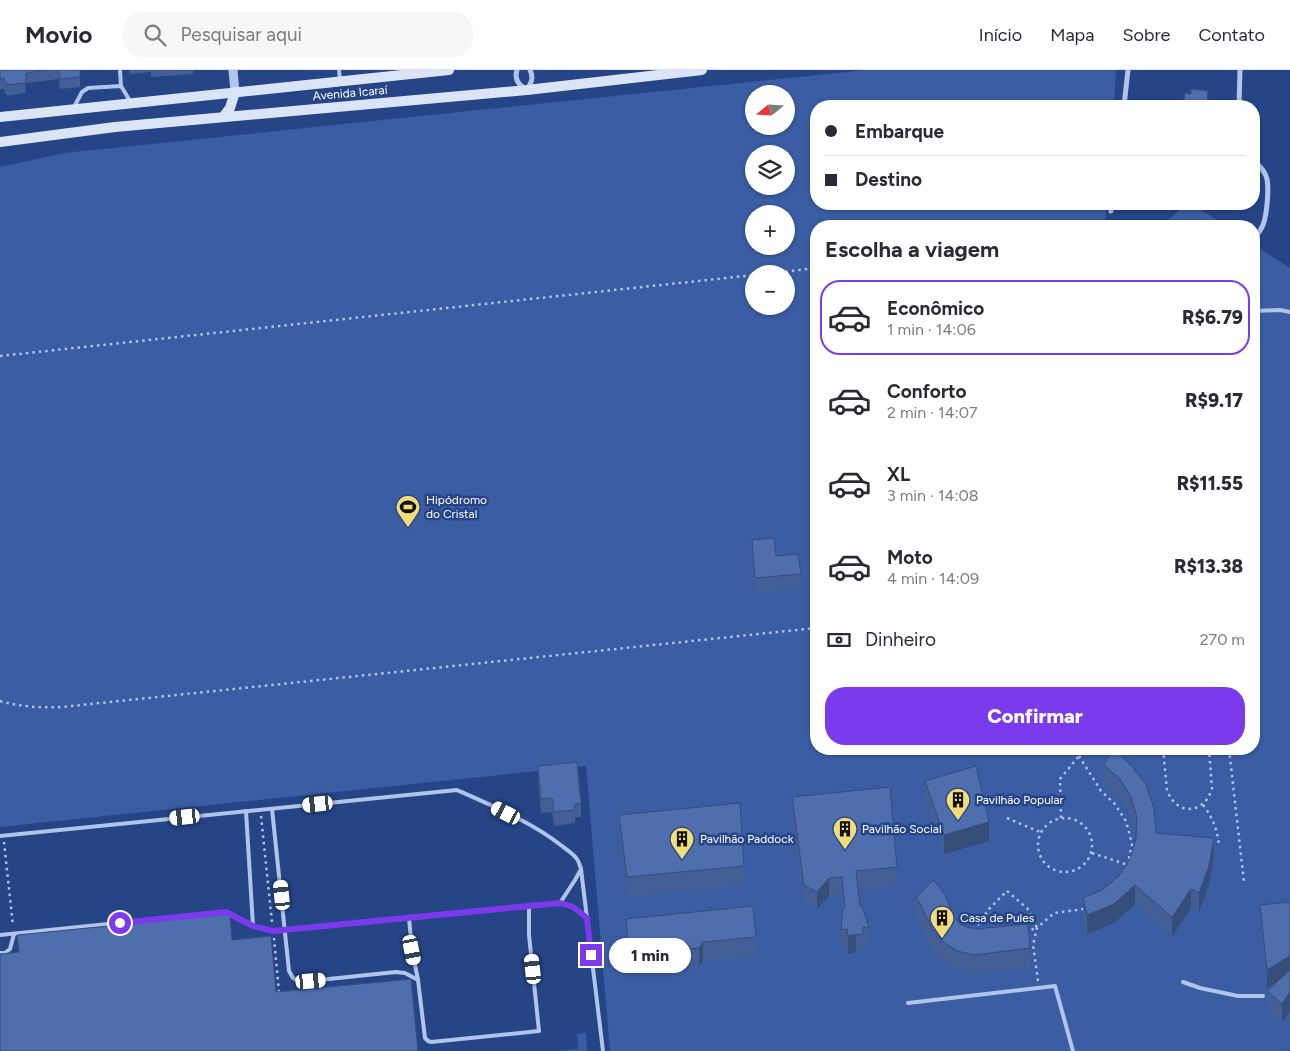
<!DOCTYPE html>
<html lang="pt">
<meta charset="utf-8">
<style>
:root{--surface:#fff;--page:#f7f7f7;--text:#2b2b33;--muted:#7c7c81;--line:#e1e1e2;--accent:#7c3aed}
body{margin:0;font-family:Figtree,sans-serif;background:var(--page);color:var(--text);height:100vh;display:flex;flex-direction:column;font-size:19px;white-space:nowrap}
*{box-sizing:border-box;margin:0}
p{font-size:16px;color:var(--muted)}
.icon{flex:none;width:28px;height:28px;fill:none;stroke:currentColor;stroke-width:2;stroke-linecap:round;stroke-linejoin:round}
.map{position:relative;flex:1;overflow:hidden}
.drawer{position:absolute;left:810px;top:150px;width:450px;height:535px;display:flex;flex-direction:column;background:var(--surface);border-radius:20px;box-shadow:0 1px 4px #0004}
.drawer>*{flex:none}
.banner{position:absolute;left:810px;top:30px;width:450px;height:110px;border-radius:20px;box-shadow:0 1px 4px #0004;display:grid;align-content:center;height:110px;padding:0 15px;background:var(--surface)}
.needle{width:32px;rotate:252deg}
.tools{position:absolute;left:745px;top:15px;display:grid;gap:10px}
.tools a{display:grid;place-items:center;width:50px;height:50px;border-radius:50%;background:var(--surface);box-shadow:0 1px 4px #0004;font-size:25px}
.end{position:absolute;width:22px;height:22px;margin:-11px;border:6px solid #7c3aed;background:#fff;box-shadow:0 0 0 2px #fff}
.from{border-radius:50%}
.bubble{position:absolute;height:35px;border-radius:18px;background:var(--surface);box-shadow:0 1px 4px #0004;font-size:16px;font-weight:800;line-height:35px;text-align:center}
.car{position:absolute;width:15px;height:30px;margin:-15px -8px;border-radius:6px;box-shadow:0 0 4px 1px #0007;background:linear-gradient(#fff 24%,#345 0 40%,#fff 0 76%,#345 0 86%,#fff 0)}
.banner b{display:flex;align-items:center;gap:18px;height:48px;font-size:19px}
.banner b+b{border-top:1px solid var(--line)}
.banner i{width:12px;height:12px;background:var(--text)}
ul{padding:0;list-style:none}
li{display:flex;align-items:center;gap:15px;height:75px;margin:0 10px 8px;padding:0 5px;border:2px solid transparent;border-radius:20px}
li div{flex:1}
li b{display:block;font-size:19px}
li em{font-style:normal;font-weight:800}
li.current{border-color:var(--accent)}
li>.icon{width:45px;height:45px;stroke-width:1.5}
h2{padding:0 15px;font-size:22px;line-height:60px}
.pay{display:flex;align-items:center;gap:12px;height:55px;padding:0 15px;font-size:19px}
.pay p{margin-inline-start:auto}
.primary-button{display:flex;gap:10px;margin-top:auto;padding:10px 15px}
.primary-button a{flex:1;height:58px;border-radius:20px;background:var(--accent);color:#fff;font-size:20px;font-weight:800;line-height:58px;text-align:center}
header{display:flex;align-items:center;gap:30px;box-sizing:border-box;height:70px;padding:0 25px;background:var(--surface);border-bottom:1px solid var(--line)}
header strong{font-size:24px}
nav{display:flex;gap:28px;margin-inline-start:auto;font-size:18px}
.search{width:350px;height:45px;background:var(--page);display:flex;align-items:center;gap:12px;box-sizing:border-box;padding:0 18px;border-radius:20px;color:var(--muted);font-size:19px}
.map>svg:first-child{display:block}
.garden{fill:#3a5da3;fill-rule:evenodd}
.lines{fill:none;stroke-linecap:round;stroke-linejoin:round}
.path{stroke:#b1c4e9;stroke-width:2.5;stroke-dasharray:2.5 4;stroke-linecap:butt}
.service{stroke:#b1c4e9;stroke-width:4}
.minor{stroke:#b1c4e9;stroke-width:5}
.tertiary{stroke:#b1c4e9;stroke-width:9}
.secondary{stroke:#dbe4f7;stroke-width:10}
.wall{fill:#435f96}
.shaded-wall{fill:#374d7a}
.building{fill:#4e6eae;stroke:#374d7a}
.route{stroke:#7c3aed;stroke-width:6}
.labels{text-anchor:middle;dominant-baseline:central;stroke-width:5;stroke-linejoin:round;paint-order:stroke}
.street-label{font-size:12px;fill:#fff;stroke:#264587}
.poi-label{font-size:12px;fill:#fff;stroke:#264587;text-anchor:start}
</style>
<header>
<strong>Movio</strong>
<div class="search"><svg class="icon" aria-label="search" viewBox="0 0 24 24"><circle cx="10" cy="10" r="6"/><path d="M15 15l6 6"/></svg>Pesquisar aqui</div>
<nav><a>Início</a><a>Mapa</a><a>Sobre</a><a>Contato</a></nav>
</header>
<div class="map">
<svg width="1290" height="981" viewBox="0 0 1290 981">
<rect width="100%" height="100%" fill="#264587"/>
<g class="garden">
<path d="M866 0H1116L1114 36H816V134H1106L1105 156H816V679H1254V175L1290 198V980L1287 981H610L586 696 0 757V97L64 83ZM754 24H786V56H754ZM754 84H786V116H754ZM754 144H786V176H754ZM754 204H786V236H754Z"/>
<polygon points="1188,134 1192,134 1226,156 1160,156"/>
<polygon points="586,963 587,981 558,981 578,979 577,964"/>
</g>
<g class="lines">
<g class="path">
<polyline points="766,204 816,198"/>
<polyline points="0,286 754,205"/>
<path d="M0 631C21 637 41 638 62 637L816 558"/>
<path d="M1163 679 1167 720C1176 746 1205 745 1212 718L1209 679"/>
<polyline points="1229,679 1244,812"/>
<polyline points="1079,686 1101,721 1114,733 1126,751 1132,774 1128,794"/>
<path d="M1203 735C1213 748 1217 759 1219 775"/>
<polyline points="261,746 272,852"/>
<circle cx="1065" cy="775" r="27"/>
<polyline points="1007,748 1040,762"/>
<polyline points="1061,748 1060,709 1079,686 1075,679"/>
<polyline points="4,772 13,856"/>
<polyline points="1092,783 1128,795"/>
<polygon points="1007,821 1029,840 1037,858 999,869 973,862 989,839"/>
<polyline points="274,868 279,922 282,922"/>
<polyline points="1038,911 1033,875 1037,858 1054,843 1084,839"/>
</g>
<g class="service">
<polyline points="120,0 121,16"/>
<polyline points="339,0 340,10"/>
<polyline points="74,37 82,22 88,18 121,16 130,31"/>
<polyline points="1254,241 1280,240 1290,242"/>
<polyline points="272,739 289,901 293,908 300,912 396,902 405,903 418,910 425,968 428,971 431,972 539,961 529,865 529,836"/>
<polyline points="246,741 253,856"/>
<path d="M0 766 457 720C491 735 533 753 562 776 567 780 574 784 577 789 579 792 580 796 581 799L603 981"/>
<polyline points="560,833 575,810 580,801"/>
<polyline points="409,848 412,880 418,910"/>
<polyline points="0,865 226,842 253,856 273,861 560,833 573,837 587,847"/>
<polyline points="0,883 5,883 10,879 14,864"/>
<polyline points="1183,912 1200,918 1238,926 1263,926"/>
<polyline points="908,933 1055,916 1073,981"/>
</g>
<g class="minor">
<path d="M517 0C514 10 519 15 527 20 531 13 534 8 530 0"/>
<polyline points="1124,36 1128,0"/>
<polyline points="1239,36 1240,0"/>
<path d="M1254 91C1260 96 1265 101 1267 109 1269 120 1267 150 1261 159 1259 163 1256 166 1254 169"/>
<polyline points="1111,141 1112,134"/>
</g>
<polyline class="tertiary" points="233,0 235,22"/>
<g class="secondary">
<polyline points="0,47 449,0"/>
<polyline points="223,47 230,38 235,22"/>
<polyline points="0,72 115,57 527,20 702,0"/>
</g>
</g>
<g class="wall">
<polygon points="0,0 80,0 80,17 60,19 59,9 26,13 26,22 25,23 7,26 7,24 5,24 4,19 0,19"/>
<polygon points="129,0 193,0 193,4 151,7 151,2 130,4"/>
<polygon points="752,470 776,486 801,504 801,518 755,522 752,484"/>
<polygon points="1113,679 1156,763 1214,787 1209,815 1199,842 1191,838 1172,867 1135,834 1114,853 1087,864 1083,847 1083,828 1102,820 1119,806 1130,789 1136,768 1137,765 1131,746 1120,728 1104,715 1104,695"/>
<polygon points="538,696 581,733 581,747 575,747 575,753 554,756 552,742 541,743 538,710"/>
<polygon points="925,711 989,771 944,784 925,730"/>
<polygon points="792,727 897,797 897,815 858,819 860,836 869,857 869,874 863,875 863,882 856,882 848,884 847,877 841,877 841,860 843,838 842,825 829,826 817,839 804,832 792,745"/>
<polygon points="619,745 744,796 744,815 627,826 619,764"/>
<polygon points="916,828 954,846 959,853 967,857 1030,878 1030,897 974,904 957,900 943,891 932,879 921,854 916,847"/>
<polygon points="1290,832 1290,941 1282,953 1267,941 1267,921 1277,911 1267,918 1260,853 1260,835"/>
<polygon points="626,849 756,867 756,886 703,891 699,897 691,898 686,892 629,898 626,868"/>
</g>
<g class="shaded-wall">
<polygon points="26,12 26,22 25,23 25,13"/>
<polygon points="1178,134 1187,134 1178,141"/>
<polygon points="989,752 989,771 944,784 944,765"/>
<polygon points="1214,768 1214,787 1209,815 1199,842 1199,823"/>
<polygon points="829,808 829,826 817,839 817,822"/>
<polygon points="1135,815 1135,834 1114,853 1087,864 1087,845"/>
<polygon points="1191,819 1191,838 1172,867 1172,847"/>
<polygon points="856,864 856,882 848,884 848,866"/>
<polygon points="703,872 703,891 699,897 699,878"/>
<polygon points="1290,886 1290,904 1267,918 1267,900"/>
<polygon points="1290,922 1290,941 1282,953 1282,934"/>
</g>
<g class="building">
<polygon points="0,0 47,0 26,3 26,12 25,13 7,15 7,13 5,14 4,8 0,9"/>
<polygon points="59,0 80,0 80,7 60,9"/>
<polygon points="1191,19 1208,21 1207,36 1210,36 1183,36 1185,23 1191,24"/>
<polygon points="774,468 776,486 798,484 801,504 755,508 752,470"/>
<polygon points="1113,679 1131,695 1146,715 1154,738 1156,763 1214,768 1209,796 1199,823 1191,819 1172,847 1135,815 1114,834 1087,845 1083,828 1102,820 1119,806 1130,789 1136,768 1137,747 1131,727 1120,709 1104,695"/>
<polygon points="577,692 581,733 575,734 575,740 554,742 552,728 541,729 538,696"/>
<polygon points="976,696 989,752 944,765 925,711"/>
<polygon points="890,717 897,797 856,801 860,836 862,836 869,857 863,857 863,865 856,864 848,866 847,859 841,860 843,838 845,838 842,807 829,808 817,822 804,815 792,727"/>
<polygon points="740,733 744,796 627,807 619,745"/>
<polygon points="933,810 944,823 954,846 959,853 967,857 976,859 1028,854 1030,878 974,885 957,881 943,872 932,859 921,835 916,828"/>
<polygon points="1290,832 1290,886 1267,900 1260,835"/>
<polygon points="753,836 756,867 703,872 699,878 691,879 686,873 629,879 626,849"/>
<polygon points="230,844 232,870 271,866 276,922 411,909 418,981 0,981 0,884 19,882 17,865"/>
<polygon points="1290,900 1290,922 1282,934 1267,921"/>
</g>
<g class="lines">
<polyline class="route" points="120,853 226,842 253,856 273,861 560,833 573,837 587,848 591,885"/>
</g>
<defs>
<symbol id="stadium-pin" viewBox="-11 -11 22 30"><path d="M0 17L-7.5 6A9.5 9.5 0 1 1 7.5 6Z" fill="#f2dc76" stroke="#264587"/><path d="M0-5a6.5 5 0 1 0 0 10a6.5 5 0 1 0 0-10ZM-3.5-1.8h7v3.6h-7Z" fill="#111"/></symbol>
<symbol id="building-pin" viewBox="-11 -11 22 30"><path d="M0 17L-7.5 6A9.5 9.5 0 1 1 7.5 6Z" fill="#f2dc76" stroke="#264587"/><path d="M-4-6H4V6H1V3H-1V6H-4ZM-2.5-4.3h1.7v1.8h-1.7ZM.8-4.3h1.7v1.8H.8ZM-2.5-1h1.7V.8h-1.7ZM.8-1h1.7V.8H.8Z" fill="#111"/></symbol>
</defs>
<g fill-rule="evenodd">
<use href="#stadium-pin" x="394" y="423" width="28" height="38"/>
<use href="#building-pin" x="944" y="716" width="28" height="38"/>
<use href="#building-pin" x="831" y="745" width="28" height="38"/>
<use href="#building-pin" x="668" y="755" width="28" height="38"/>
<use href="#building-pin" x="928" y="834" width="28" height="38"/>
</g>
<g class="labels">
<g class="street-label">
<text transform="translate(350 23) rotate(-5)">Avenida Icaraí</text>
</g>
<g class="poi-label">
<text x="426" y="430">Hipódromo<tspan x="426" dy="14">do Cristal</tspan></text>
<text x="976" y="730">Pavilhão Popular</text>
<text x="862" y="759">Pavilhão Social</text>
<text x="700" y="769">Pavilhão Paddock</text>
<text x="960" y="848">Casa de Pules</text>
</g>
</g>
</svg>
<div class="tools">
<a><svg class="needle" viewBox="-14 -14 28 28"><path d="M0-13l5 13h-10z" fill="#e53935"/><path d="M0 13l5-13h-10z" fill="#7c7c81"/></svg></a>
<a><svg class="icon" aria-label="layers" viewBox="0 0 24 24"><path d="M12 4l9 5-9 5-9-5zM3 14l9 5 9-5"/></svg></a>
<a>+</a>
<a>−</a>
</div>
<i class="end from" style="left:120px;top:853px"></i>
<i class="end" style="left:591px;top:885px"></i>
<div class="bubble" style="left:609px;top:868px;width:82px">1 min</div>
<i class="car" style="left:318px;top:734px;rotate:264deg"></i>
<i class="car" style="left:506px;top:743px;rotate:297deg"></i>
<i class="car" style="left:185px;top:747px;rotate:264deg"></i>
<i class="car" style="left:282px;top:825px;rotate:354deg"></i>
<i class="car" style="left:412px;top:880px;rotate:169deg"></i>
<i class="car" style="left:533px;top:899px;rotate:354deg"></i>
<i class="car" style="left:311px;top:911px;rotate:85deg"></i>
<div class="banner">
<b><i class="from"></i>Embarque</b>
<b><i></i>Destino</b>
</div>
<section class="drawer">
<h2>Escolha a viagem</h2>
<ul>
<li class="current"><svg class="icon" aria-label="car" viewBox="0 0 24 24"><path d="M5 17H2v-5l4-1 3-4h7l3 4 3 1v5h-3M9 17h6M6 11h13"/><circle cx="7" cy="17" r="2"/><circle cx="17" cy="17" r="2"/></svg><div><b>Econômico</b><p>1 min · 14:06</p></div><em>R$6.79</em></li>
<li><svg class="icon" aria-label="car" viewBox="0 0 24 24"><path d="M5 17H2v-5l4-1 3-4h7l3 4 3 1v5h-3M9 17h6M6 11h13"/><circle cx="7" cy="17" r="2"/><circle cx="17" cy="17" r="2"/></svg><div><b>Conforto</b><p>2 min · 14:07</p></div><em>R$9.17</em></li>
<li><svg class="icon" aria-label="car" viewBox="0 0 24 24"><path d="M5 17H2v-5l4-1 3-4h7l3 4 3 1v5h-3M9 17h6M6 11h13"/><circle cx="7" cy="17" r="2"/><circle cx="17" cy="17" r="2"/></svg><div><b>XL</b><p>3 min · 14:08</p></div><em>R$11.55</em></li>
<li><svg class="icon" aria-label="car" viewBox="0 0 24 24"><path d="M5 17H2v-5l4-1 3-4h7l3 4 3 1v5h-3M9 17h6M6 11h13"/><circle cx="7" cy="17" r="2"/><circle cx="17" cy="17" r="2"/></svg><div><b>Moto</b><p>4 min · 14:09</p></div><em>R$13.38</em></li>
</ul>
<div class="pay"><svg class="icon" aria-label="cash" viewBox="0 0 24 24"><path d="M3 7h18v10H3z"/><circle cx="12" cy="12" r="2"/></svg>Dinheiro<p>270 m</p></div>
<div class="primary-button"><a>Confirmar</a></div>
</section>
</div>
